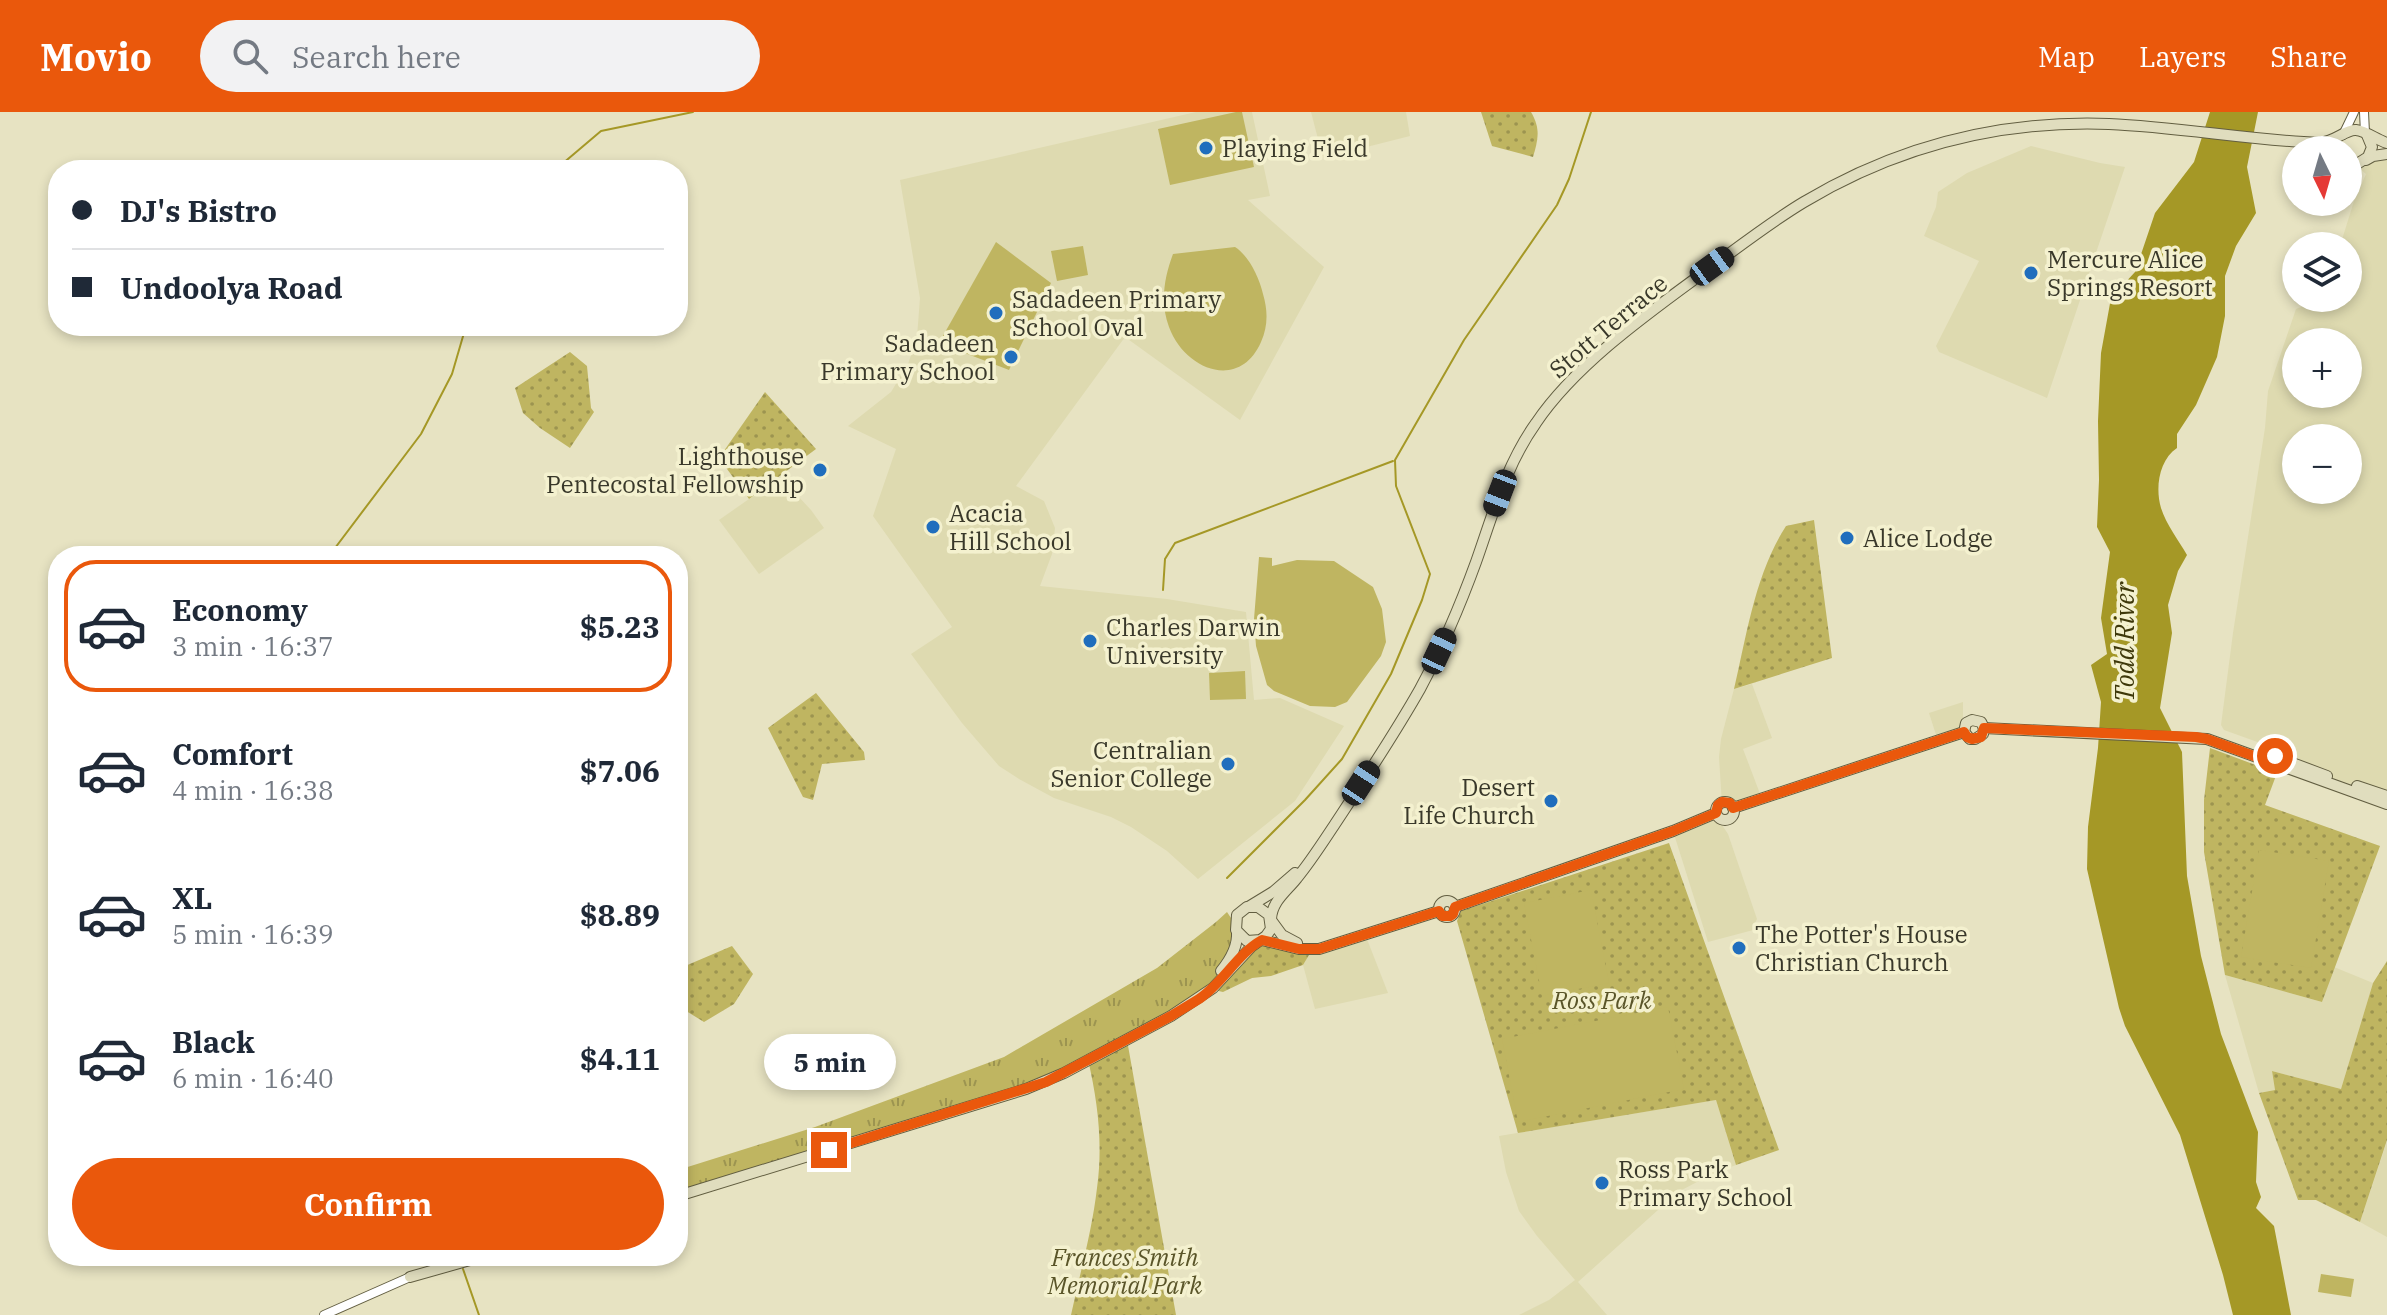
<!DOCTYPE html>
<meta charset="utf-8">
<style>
:root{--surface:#fff;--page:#f2f2f3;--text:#1f2937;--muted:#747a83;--line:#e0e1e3;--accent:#ea580c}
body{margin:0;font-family:"IBM Plex Serif",serif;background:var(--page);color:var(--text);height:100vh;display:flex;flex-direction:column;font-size:30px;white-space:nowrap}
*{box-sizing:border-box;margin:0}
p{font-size:26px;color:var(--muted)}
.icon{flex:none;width:44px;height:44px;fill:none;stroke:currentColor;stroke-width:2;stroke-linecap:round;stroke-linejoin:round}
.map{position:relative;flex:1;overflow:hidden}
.drawer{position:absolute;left:48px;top:434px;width:640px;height:720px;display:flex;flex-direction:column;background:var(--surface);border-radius:32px;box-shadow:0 4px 12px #0003}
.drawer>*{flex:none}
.guide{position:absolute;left:48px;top:48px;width:640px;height:176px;border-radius:32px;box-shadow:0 4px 12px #0003;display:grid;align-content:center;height:176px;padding:0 24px;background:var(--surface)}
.needle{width:52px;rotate:175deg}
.controls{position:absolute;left:2282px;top:24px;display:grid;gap:16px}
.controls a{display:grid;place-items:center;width:80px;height:80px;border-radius:50%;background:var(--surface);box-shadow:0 4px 12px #0003;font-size:40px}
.end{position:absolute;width:36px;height:36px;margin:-18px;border:10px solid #ea580c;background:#fff;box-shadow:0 0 0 4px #fff}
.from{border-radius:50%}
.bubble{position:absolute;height:56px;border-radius:28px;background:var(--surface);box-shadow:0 4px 12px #0003;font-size:26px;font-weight:800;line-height:56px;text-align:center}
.car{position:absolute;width:24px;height:48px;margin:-24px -12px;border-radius:10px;box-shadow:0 0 6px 2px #0007;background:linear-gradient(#222 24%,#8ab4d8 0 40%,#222 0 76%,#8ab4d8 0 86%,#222 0)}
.guide b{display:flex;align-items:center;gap:28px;height:76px;font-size:30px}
.guide b+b{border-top:2px solid var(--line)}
.guide i{width:20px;height:20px;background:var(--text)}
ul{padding:14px 0 0;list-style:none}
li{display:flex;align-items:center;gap:24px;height:132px;margin:0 16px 12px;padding:0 8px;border:4px solid transparent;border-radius:32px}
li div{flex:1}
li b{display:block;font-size:30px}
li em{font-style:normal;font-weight:800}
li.active{border-color:var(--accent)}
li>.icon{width:72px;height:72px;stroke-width:1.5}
.cta{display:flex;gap:16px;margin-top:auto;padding:16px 24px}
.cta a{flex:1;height:92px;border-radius:48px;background:var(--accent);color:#fff;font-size:32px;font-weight:800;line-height:92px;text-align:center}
header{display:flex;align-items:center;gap:48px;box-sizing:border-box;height:112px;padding:0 40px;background:var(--accent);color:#fff}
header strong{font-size:38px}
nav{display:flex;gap:44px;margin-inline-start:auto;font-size:28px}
.search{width:560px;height:72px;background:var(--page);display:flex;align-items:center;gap:20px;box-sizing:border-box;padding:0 28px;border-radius:44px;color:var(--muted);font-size:30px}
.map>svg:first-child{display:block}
.built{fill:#dedab0;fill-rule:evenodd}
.grass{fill:url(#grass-tufts)}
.park{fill:url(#park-dots)}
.pitch{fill:#bfb561}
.water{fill:#a59826}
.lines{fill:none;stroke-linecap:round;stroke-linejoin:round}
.stream{stroke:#a59826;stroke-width:2}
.tertiary-casing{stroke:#625e41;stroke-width:10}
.secondary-casing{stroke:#625e41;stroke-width:12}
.tertiary{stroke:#fff;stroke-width:8}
.secondary{stroke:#e0ddbe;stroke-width:10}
.route{stroke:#ea580c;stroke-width:10}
.poi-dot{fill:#206ebd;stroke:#f4f1cf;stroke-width:3}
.labels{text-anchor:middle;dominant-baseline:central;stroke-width:7;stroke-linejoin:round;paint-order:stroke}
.poi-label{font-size:24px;fill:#39382a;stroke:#f4f1cf;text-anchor:start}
.street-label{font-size:24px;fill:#39382a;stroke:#f4f1cf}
.park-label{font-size:24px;font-style:italic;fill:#5a5529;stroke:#f4f1cf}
.water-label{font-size:26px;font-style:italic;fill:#3e380a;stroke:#f4f1cf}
</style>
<header>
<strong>Movio</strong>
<div class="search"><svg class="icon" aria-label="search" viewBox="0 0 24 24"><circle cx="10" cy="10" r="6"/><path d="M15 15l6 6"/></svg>Search here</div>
<nav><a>Map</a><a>Layers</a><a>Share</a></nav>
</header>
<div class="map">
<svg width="2387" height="1203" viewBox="0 0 2387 1203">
<defs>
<pattern id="grass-tufts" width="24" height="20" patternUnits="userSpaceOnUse" patternTransform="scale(2)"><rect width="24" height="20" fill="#bfb561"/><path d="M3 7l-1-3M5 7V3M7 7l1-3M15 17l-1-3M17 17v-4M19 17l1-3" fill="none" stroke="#9c9450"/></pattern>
<pattern id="park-dots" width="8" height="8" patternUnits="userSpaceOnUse" patternTransform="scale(2)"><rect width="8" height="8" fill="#bfb561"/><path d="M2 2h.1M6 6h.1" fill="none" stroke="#9c9450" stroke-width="1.8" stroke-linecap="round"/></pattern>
</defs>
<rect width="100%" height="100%" fill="#e7e3c2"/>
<g class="built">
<polygon points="1196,0 1252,0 1270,84 1248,88 1324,155 1240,308 1125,225 1016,374 1044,389 1055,416 1052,442 1040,474 1167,487 1246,500 1254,588 1280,586 1344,614 1295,689 1198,767 1167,739 1131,715 1111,705 1054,686 1019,667 999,654 962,611 911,542 952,515 873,404 896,337 848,314 891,280 908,252 917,225 920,186 900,68"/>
<polygon points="1311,0 1406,0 1410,24 1323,46"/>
<polygon points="2031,34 2100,51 2125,55 2047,286 1939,240 1936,234 1979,149 1924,124 1936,95 1938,80 1967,61"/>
<path d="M2387 42V684L2335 667 2288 641 2224 618 2221 613 2233 521 2265 316 2268 279 2296 197 2304 194 2314 186H2348V134H2340L2354 89 2366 62 2359 56 2362 50ZM2296 230H2348V282H2296ZM2296 326H2348V378H2296Z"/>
<polygon points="783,368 811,398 824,416 759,462 719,408 749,387"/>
<polygon points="1752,572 1772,626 1743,637 1762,687 1730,694 1722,693 1719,645 1721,627 1734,577"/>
<polygon points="1963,590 1963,613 1938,629 1929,601"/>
<polygon points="1716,704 1728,722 1757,807 1755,811 1757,817 1708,830 1673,719"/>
<polygon points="1365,822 1388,881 1315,897 1303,853 1312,838"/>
<polygon points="2334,855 2373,871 2341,977 2272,959 2275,978 2259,981 2225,863 2322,890"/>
<polygon points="1716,988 1736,1053 1712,1062 1678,1080 1578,1170 1607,1203 1519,1203 1549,1188 1575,1168 1537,1124 1519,1099 1506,1060 1499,1024"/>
<polygon points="2387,1029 2387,1125 2360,1110"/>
</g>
<polygon class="grass" points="1227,800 1235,812 1232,845 1207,878 1064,961 678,1084 678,1058 815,1015 1004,945 1157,856 1216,810"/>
<g class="park">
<path d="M1481 0H1531C1541 17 1538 28 1533 45L1492 34Z"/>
<polygon points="570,240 587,254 591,296 594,300 570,336 540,316 523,301 515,276"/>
<polygon points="765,280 816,337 749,387 719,346"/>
<path d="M1814 408 1832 546 1734 577C1747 522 1755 462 1786 414Z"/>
<polygon points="816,581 864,640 865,648 822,652 813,688 803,685 768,616"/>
<polygon points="2210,636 2277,661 2265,693 2380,734 2322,890 2225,863 2204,740 2204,688"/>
<polygon points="1669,731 1779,1038 1736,1053 1716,988 1518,1021 1457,809 1461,799"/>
<polygon points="1258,829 1312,838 1303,853 1271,864 1252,866 1223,880 1214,878"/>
<polygon points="732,834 753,862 734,892 704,910 678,894 678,857"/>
<polygon points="2387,849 2387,1028 2360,1110 2316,1088 2298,1088 2259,981 2275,978 2272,959 2341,977 2373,871"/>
<path d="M1127 928 1176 1203H1071C1080 1161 1092 1119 1097 1076 1103 1033 1098 990 1088 948Z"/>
</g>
<g class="pitch">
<polygon points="1236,0 1242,0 1254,55 1170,73 1158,17"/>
<polygon points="996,130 1051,171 1009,258 939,231"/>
<polygon points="1083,134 1088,163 1057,169 1051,139"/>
<path d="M1235 135C1249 144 1259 165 1263 182 1268 199 1268 214 1261 230 1239 280 1184 257 1169 215 1160 191 1164 166 1173 142Z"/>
<polygon points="1259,445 1272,446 1272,454 1297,448 1334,449 1373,475 1382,497 1386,530 1381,544 1347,590 1335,595 1310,594 1274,579 1267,573 1256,534 1254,507"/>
<polygon points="1245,559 1246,587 1210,588 1209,561"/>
<polygon points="2259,738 2329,749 2311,856 2241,845"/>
<polygon points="1591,778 1609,871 1542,884 1524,791"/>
<polygon points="1668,895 1684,977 1518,1010 1502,927"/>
<polygon points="2321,1162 2354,1167 2351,1185 2318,1180"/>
</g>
<path class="water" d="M2210 0H2258L2247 55 2256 101 2236 134 2225 164V204L2217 245 2196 293 2177 322V336C2159 348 2155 376 2161 396 2166 412 2179 429 2187 443L2178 459 2168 493 2172 521 2160 596 2182 640 2187 764 2201 844 2221 922 2258 1020 2256 1070 2261 1085 2256 1096 2274 1114 2291 1203H2233L2223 1163 2180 1023 2125 914 2119 896 2087 757 2088 715 2098 636 2101 590 2091 553 2107 542 2101 506 2110 440 2097 415 2099 368 2098 309 2101 241 2111 186 2135 160 2155 101 2194 50Z"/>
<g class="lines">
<g class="stream">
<polyline points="555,58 601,19 693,0"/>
<polyline points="329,444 421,322 452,262 466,214"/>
<polyline points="1163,478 1165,447 1175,431 1393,349"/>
<polyline points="1227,766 1305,688 1342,647 1391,562 1422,488 1430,462 1396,374 1395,348 1464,228 1557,93 1569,67 1591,0"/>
<polyline points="463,1157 479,1203"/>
</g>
<defs>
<g id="tertiary">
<polyline points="2364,0 2365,21"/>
<polyline points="2343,23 2354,0"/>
<polyline points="324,1203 410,1165"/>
</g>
<g id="secondary">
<polyline points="2366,48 2373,44 2387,42"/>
<polyline points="2348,50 2357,52 2368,45 2372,35 2367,23"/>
<polyline points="1984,616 2207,627 2387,692"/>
<polyline points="1964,620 1966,611 1972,608 1981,610 1984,616"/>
<polyline points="1964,620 1970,627 1975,627 1983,622 1984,616"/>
<polyline points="2263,640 2327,664"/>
<polyline points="2357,674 2387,684"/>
<circle cx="1725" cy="699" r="9"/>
<polyline points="1733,696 1964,620"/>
<circle cx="1447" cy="797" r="8"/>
<polyline points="1250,794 1273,780 1295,761"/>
<polyline points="1455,795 1673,719 1716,701"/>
<path d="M1271 807C1272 789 1287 779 1297 766 1311 749 1323 730 1335 712 1364 668 1394 623 1420 577 1442 536 1460 494 1476 450 1493 402 1506 353 1536 311 1575 253 1647 202 1703 161 1736 137 1769 111 1804 90 1898 34 2000 8 2109 12 2179 15 2249 28 2319 31 2335 30 2346 17 2356 18 2366 19 2377 28 2387 31"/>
<polyline points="1271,808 1282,823 1297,831"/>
<polyline points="1262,828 1299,837 1319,837 1439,799"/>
<path d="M1221 859C1230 848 1238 835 1237 820"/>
<polyline points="678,1084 1026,977 1064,961 1171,904 1213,876 1252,834 1266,824 1271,817 1269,803 1258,795 1247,795 1237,803 1236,818 1247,829 1261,828"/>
<polyline points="410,1165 484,1144"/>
</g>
</defs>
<use href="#tertiary" class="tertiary-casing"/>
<use href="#secondary" class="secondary-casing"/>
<use href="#tertiary" class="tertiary"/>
<use href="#secondary" class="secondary"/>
</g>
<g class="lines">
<path class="route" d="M829 1038 1046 970 1171 904 1199 887C1223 871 1237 842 1262 828L1299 837H1319L1439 799 1442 804H1450L1453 802 1455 795 1673 719 1716 701 1718 693 1722 690 1730 691 1733 696 1964 620 1967 625 1972 627 1981 625 1984 616 2196 625 2207 627 2273 651 2275 644"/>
</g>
<g class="poi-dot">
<circle cx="1206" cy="36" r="8"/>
<circle cx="2031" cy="161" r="8"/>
<circle cx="996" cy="201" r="8"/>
<circle cx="1011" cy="245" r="8"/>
<circle cx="820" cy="358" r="8"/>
<circle cx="933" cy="415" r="8"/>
<circle cx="1847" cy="426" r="8"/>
<circle cx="1090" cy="529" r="8"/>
<circle cx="1228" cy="652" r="8"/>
<circle cx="1551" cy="689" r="8"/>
<circle cx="1739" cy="836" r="8"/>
<circle cx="1602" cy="1071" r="8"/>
</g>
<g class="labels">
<g class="poi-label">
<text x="1222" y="36">Playing Field</text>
<text x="2047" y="147">Mercure Alice<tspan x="2047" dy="28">Springs Resort</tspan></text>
<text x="1012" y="187">Sadadeen Primary<tspan x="1012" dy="28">School Oval</tspan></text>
<text x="995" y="231" text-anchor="end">Sadadeen<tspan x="995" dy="28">Primary School</tspan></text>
<text x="804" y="344" text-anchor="end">Lighthouse<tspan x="804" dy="28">Pentecostal Fellowship</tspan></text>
<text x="949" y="401">Acacia<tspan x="949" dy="28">Hill School</tspan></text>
<text x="1863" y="426">Alice Lodge</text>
<text x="1106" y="515">Charles Darwin<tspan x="1106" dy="28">University</tspan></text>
<text x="1212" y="638" text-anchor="end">Centralian<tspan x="1212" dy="28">Senior College</tspan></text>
<text x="1535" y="675" text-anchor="end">Desert<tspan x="1535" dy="28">Life Church</tspan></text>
<text x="1755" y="822">The Potter's House<tspan x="1755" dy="28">Christian Church</tspan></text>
<text x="1618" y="1057">Ross Park<tspan x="1618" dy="28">Primary School</tspan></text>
</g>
<g class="street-label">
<text transform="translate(1608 214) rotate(-40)">Stott Terrace</text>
</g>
<g class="park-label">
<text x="1602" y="888">Ross Park</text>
<text x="1125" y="1145">Frances Smith<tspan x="1125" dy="28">Memorial Park</tspan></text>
</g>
<g class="water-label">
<text transform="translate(2124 530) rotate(-90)">Todd River</text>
</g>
</g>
</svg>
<div class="controls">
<a><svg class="needle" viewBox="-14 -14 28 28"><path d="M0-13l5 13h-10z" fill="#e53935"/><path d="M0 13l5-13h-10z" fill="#747a83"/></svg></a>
<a><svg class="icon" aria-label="layers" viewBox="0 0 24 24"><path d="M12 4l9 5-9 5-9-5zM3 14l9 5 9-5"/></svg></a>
<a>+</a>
<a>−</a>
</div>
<i class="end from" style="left:2275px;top:644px"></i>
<i class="end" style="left:829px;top:1038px"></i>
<div class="bubble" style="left:764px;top:922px;width:132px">5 min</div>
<i class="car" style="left:1712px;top:154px;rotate:54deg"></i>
<i class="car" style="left:1500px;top:381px;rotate:201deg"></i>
<i class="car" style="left:1439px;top:539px;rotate:25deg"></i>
<i class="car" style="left:1361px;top:671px;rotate:33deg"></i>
<div class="guide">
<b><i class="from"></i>DJ's Bistro</b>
<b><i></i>Undoolya Road</b>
</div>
<section class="drawer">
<ul>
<li class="active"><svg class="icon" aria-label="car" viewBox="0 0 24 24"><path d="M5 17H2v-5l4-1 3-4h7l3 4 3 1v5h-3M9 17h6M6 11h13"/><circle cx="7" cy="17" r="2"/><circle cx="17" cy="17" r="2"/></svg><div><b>Economy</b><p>3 min · 16:37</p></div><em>$5.23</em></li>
<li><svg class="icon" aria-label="car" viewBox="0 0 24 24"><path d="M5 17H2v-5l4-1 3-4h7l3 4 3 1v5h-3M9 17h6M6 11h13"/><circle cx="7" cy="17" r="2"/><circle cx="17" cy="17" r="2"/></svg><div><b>Comfort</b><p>4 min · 16:38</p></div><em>$7.06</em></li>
<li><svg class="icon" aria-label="car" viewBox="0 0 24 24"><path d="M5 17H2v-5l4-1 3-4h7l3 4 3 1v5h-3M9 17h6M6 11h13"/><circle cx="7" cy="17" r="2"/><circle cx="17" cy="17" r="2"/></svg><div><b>XL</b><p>5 min · 16:39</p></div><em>$8.89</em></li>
<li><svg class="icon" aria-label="car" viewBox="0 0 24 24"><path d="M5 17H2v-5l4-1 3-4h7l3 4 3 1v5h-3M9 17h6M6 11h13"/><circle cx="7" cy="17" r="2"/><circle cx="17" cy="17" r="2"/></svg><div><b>Black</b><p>6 min · 16:40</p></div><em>$4.11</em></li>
</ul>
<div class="cta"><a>Confirm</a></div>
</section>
</div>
